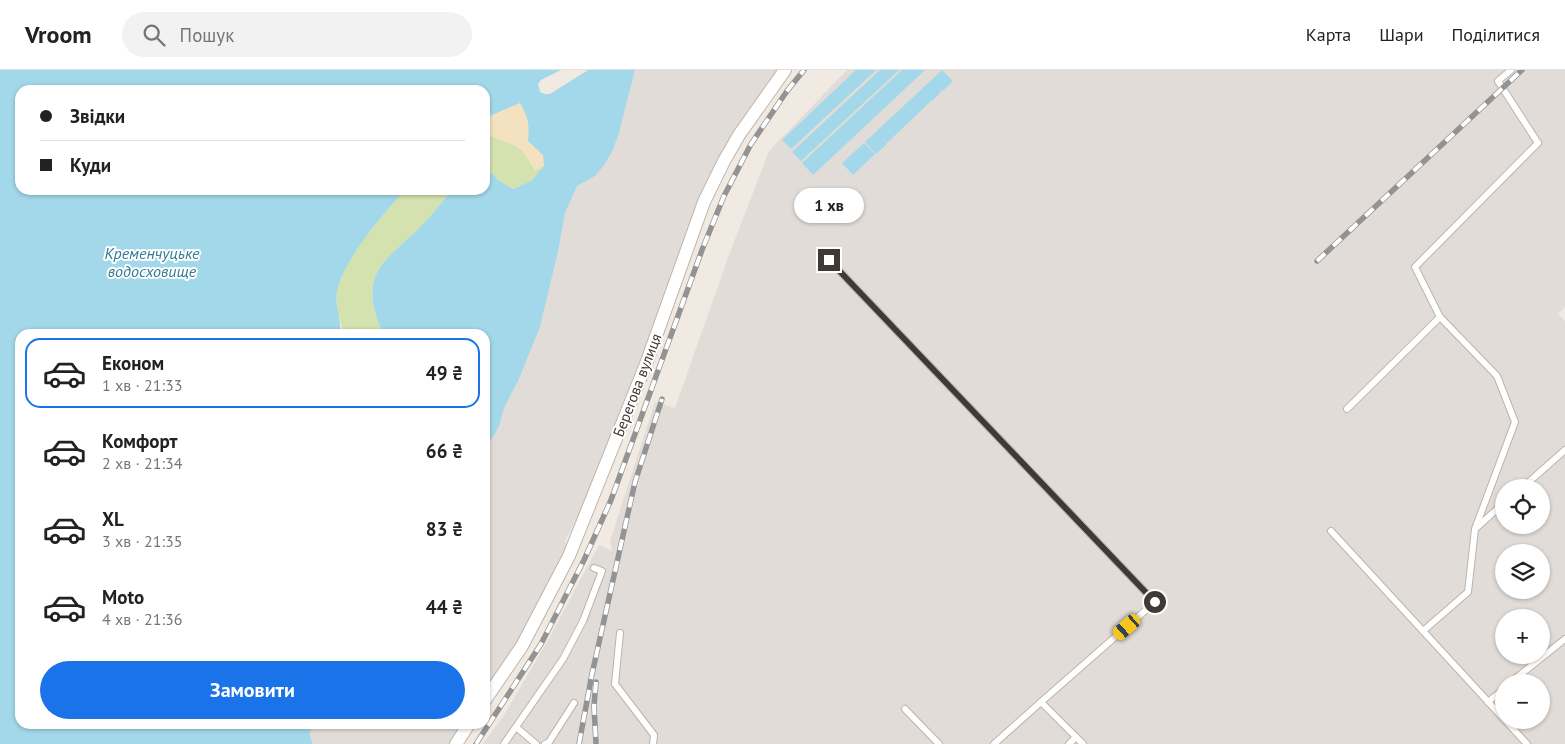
<!DOCTYPE html>
<html lang="uk">
<meta charset="utf-8">
<style>
:root{--surface:#fff;--page:#f2f2f2;--text:#222;--muted:#767676;--line:#e0e0e0;--accent:#1a73e8}
body{margin:0;font-family:"PT Sans",sans-serif;background:var(--page);color:var(--text);height:100vh;display:flex;flex-direction:column;font-size:19px;white-space:nowrap}
*{box-sizing:border-box;margin:0}
p{font-size:16px;color:var(--muted)}
.icon{flex:none;width:28px;height:28px;fill:none;stroke:currentColor;stroke-width:2;stroke-linecap:round;stroke-linejoin:round}
.map{position:relative;flex:1;overflow:hidden}
.side{position:absolute;left:15px;top:259px;width:475px;height:400px;display:flex;flex-direction:column;background:var(--surface);border-radius:15px;box-shadow:0 1px 4px #0004}
.side>*{flex:none}
.hud{position:absolute;left:15px;top:15px;width:475px;height:110px;border-radius:15px;box-shadow:0 1px 4px #0004;display:grid;align-content:center;height:110px;padding:0 25px;background:var(--surface)}
.controls{position:absolute;left:1495px;top:409px;display:grid;gap:10px}
.controls a{display:grid;place-items:center;width:55px;height:55px;border-radius:50%;background:var(--surface);box-shadow:0 1px 4px #0004;font-size:25px}
.end{position:absolute;width:22px;height:22px;margin:-11px;border:6px solid #413a34;background:#fff;box-shadow:0 0 0 2px #fff}
.from{border-radius:50%}
.bubble{position:absolute;height:35px;border-radius:18px;background:var(--surface);box-shadow:0 1px 4px #0004;font-size:16px;font-weight:800;line-height:35px;text-align:center}
.car{position:absolute;width:15px;height:30px;margin:-15px -8px;border-radius:6px;box-shadow:0 0 4px 1px #0007;background:linear-gradient(#f5c518 24%,#345 0 40%,#f5c518 0 76%,#345 0 86%,#f5c518 0)}
.hud b{display:flex;align-items:center;gap:18px;height:48px;font-size:19px}
.hud b+b{border-top:1px solid var(--line)}
.hud i{width:12px;height:12px;background:var(--text)}
ul{padding:9px 0 0;list-style:none}
li{display:flex;align-items:center;gap:15px;height:70px;margin:0 10px 8px;padding:0 15px;border:2px solid transparent;border-radius:15px}
li div{flex:1}
li b{display:block;font-size:19px}
li em{font-style:normal;font-weight:800}
li.selected{border-color:var(--accent)}
li>.icon{width:45px;height:45px;stroke-width:1.5}
.button{display:flex;gap:10px;margin-top:auto;padding:10px 25px}
.button a{flex:1;height:58px;border-radius:30px;background:var(--accent);color:#fff;font-size:20px;font-weight:800;line-height:58px;text-align:center}
header{display:flex;align-items:center;gap:30px;box-sizing:border-box;height:70px;padding:0 25px;background:var(--surface);border-bottom:1px solid var(--line)}
header strong{font-size:24px}
nav{display:flex;gap:28px;margin-inline-start:auto;font-size:18px}
.search{width:350px;height:45px;background:var(--page);display:flex;align-items:center;gap:12px;box-sizing:border-box;padding:0 18px;border-radius:28px;color:var(--muted);font-size:19px}
.map>svg:first-child{display:block}
.industrial{fill:#e2dcd8;fill-rule:evenodd}
.green{fill:#d3e2ae}
.sand{fill:#f3e1c0}
.water{fill:#a2d8ea}
.lines{fill:none;stroke-linecap:round;stroke-linejoin:round}
.service-casing{stroke:#beb3a9;stroke-width:8}
.minor-casing{stroke:#beb3a9;stroke-width:14}
.service{stroke:#fff;stroke-width:6}
.minor{stroke:#fff;stroke-width:12}
.rail-casing{stroke:#939393;stroke-width:5.5}
.rail{stroke:#fff;stroke-width:4;stroke-dasharray:11;stroke-linecap:butt}
.route{stroke:#413a34;stroke-width:6}
.labels{text-anchor:middle;dominant-baseline:central;stroke-width:4;stroke-linejoin:round;paint-order:stroke}
.street-label{font-size:15px;fill:#413a34;stroke:#fff}
.water-label{font-size:16px;font-style:italic;fill:#317b96;stroke:#fff}
</style>
<header>
<strong>Vroom</strong>
<div class="search"><svg class="icon" aria-label="search" viewBox="0 0 24 24"><circle cx="10" cy="10" r="6"/><path d="M15 15l6 6"/></svg>Пошук</div>
<nav><a>Карта</a><a>Шари</a><a>Поділитися</a></nav>
</header>
<div class="map">
<svg width="1565" height="674" viewBox="0 0 1565 674">
<rect width="100%" height="100%" fill="#f0eae3"/>
<g class="industrial">
<polygon points="635,0 781,0 723,89 607,391 565,471 568,476 522,566 485,622 485,377 493,367 499,356 504,338 519,309 540,257 558,182 565,143 577,116 595,106 613,80 619,63"/>
<path d="M847 0H1565V237L1558 244 1565 251V674H483L504 645 547 572 599 475 612 481 610 471 655 332 675 338 729 185 769 81ZM1504 418H1541V455H1504ZM1504 482H1541V520H1504ZM1504 548H1541V585H1504ZM1504 612H1541V650H1504Z"/>
<polygon points="317,654 463,654 449,674 313,674 309,664 311,658"/>
</g>
<g class="green">
<polygon points="485,64 510,73 522,80 535,100 544,96 531,111 513,119 498,110 489,100 485,97"/>
<path d="M405 120H452C442 132 432 145 421 156 382 195 357 202 383 264H344C340 250 334 233 338 218 345 188 384 143 405 120Z"/>
</g>
<path class="sand" d="M520 33C529 50 529 52 528 71L543 85 544 96 535 100 522 80 510 73 485 64V45H492Z"/>
<g class="water">
<path d="M0 0H561L541 10 538 14 540 22 545 24H550L588 0H635L619 63 613 80 604 95 595 106 577 116 565 143 558 182 540 257 519 309 504 338 499 356 493 367 485 377V264H383C357 202 382 195 421 156 432 145 442 132 452 120H485V97L489 100 498 110 513 119 531 111 544 96 543 85 528 71C529 52 529 50 520 33L492 45 485 46V20H20V120H405C383 144 346 187 338 218 333 233 342 248 340 264H20V654H317C307 661 309 664 313 674H0Z"/>
<polygon points="856,0 876,0 791,79 782,70"/>
<polygon points="880,0 899,0 801,91 792,82"/>
<polygon points="902,0 925,0 813,105 802,93"/>
<polygon points="942,0 953,11 943,21 938,16 942,21 932,31 929,29 931,31 887,73 881,67 887,74 876,84 865,72"/>
<polygon points="864,73 875,84 853,105 842,93"/>
</g>
<g class="lines">
<defs>
<g id="service">
<polyline points="829,190 1155,532 1041,632"/>
<polyline points="1440,247 1415,197 1538,73 1498,11 1511,0"/>
<polyline points="1347,339 1440,247 1497,306 1515,352 1475,459"/>
<polyline points="1522,418 1565,380"/>
<polyline points="1331,461 1504,649"/>
<polyline points="1423,561 1468,522 1475,459 1504,433"/>
<polyline points="620,563 615,614 654,665 653,674"/>
<polyline points="1511,612 1565,569"/>
<polyline points="1488,632 1504,619"/>
<polyline points="905,639 939,674"/>
<polyline points="1505,650 1527,674"/>
<polyline points="516,657 536,674"/>
<polyline points="504,674 563,589 583,551 602,501 594,498"/>
<polyline points="545,674 549,672 574,633"/>
<polyline points="994,674 1041,632 1076,667"/>
<polyline points="1069,674 1076,667 1083,674"/>
</g>
<g id="minor">
<polyline points="485,630 522,576 569,486 646,294 704,132 724,91 739,65 785,0"/>
<polyline points="456,674 469,654"/>
</g>
</defs>
<use href="#service" class="service-casing"/>
<use href="#minor" class="minor-casing"/>
<use href="#service" class="service"/>
<use href="#minor" class="minor"/>
<defs>
<g id="rail">
<polyline points="1317,191 1522,0"/>
<polyline points="596,612 594,636 596,674"/>
<polyline points="476,674 541,574 584,490 611,430 702,180 724,126 751,74 787,21 804,0"/>
<polyline points="579,674 592,604 635,412 662,329"/>
</g>
</defs>
<use href="#rail" class="rail-casing"/>
<use href="#rail" class="rail"/>
</g>
<g class="lines">
<polyline class="route" points="829,190 1155,532"/>
</g>
<g class="labels">
<g class="street-label">
<text transform="translate(637 315) rotate(-69)">Берегова вулиця</text>
</g>
<g class="water-label">
<text x="152" y="183">Кременчуцьке<tspan x="152" dy="18">водосховище</tspan></text>
</g>
</g>
</svg>
<div class="controls">
<a><svg class="icon" aria-label="locate" viewBox="0 0 24 24"><circle cx="12" cy="12" r="6"/><path d="M12 2v4M12 18v4M2 12h4M18 12h4"/></svg></a>
<a><svg class="icon" aria-label="layers" viewBox="0 0 24 24"><path d="M12 4l9 5-9 5-9-5zM3 14l9 5 9-5"/></svg></a>
<a>+</a>
<a>−</a>
</div>
<i class="end from" style="left:1155px;top:532px"></i>
<i class="end" style="left:829px;top:190px"></i>
<div class="bubble" style="left:794px;top:118px;width:70px">1 хв</div>
<i class="car" style="left:1127px;top:557px;rotate:229deg"></i>
<div class="hud">
<b><i class="from"></i>Звідки</b>
<b><i></i>Куди</b>
</div>
<section class="side">
<ul>
<li class="selected"><svg class="icon" aria-label="car" viewBox="0 0 24 24"><path d="M5 17H2v-5l4-1 3-4h7l3 4 3 1v5h-3M9 17h6M6 11h13"/><circle cx="7" cy="17" r="2"/><circle cx="17" cy="17" r="2"/></svg><div><b>Економ</b><p>1 хв · 21:33</p></div><em>49 ₴</em></li>
<li><svg class="icon" aria-label="car" viewBox="0 0 24 24"><path d="M5 17H2v-5l4-1 3-4h7l3 4 3 1v5h-3M9 17h6M6 11h13"/><circle cx="7" cy="17" r="2"/><circle cx="17" cy="17" r="2"/></svg><div><b>Комфорт</b><p>2 хв · 21:34</p></div><em>66 ₴</em></li>
<li><svg class="icon" aria-label="car" viewBox="0 0 24 24"><path d="M5 17H2v-5l4-1 3-4h7l3 4 3 1v5h-3M9 17h6M6 11h13"/><circle cx="7" cy="17" r="2"/><circle cx="17" cy="17" r="2"/></svg><div><b>XL</b><p>3 хв · 21:35</p></div><em>83 ₴</em></li>
<li><svg class="icon" aria-label="car" viewBox="0 0 24 24"><path d="M5 17H2v-5l4-1 3-4h7l3 4 3 1v5h-3M9 17h6M6 11h13"/><circle cx="7" cy="17" r="2"/><circle cx="17" cy="17" r="2"/></svg><div><b>Moto</b><p>4 хв · 21:36</p></div><em>44 ₴</em></li>
</ul>
<div class="button"><a>Замовити</a></div>
</section>
</div>
